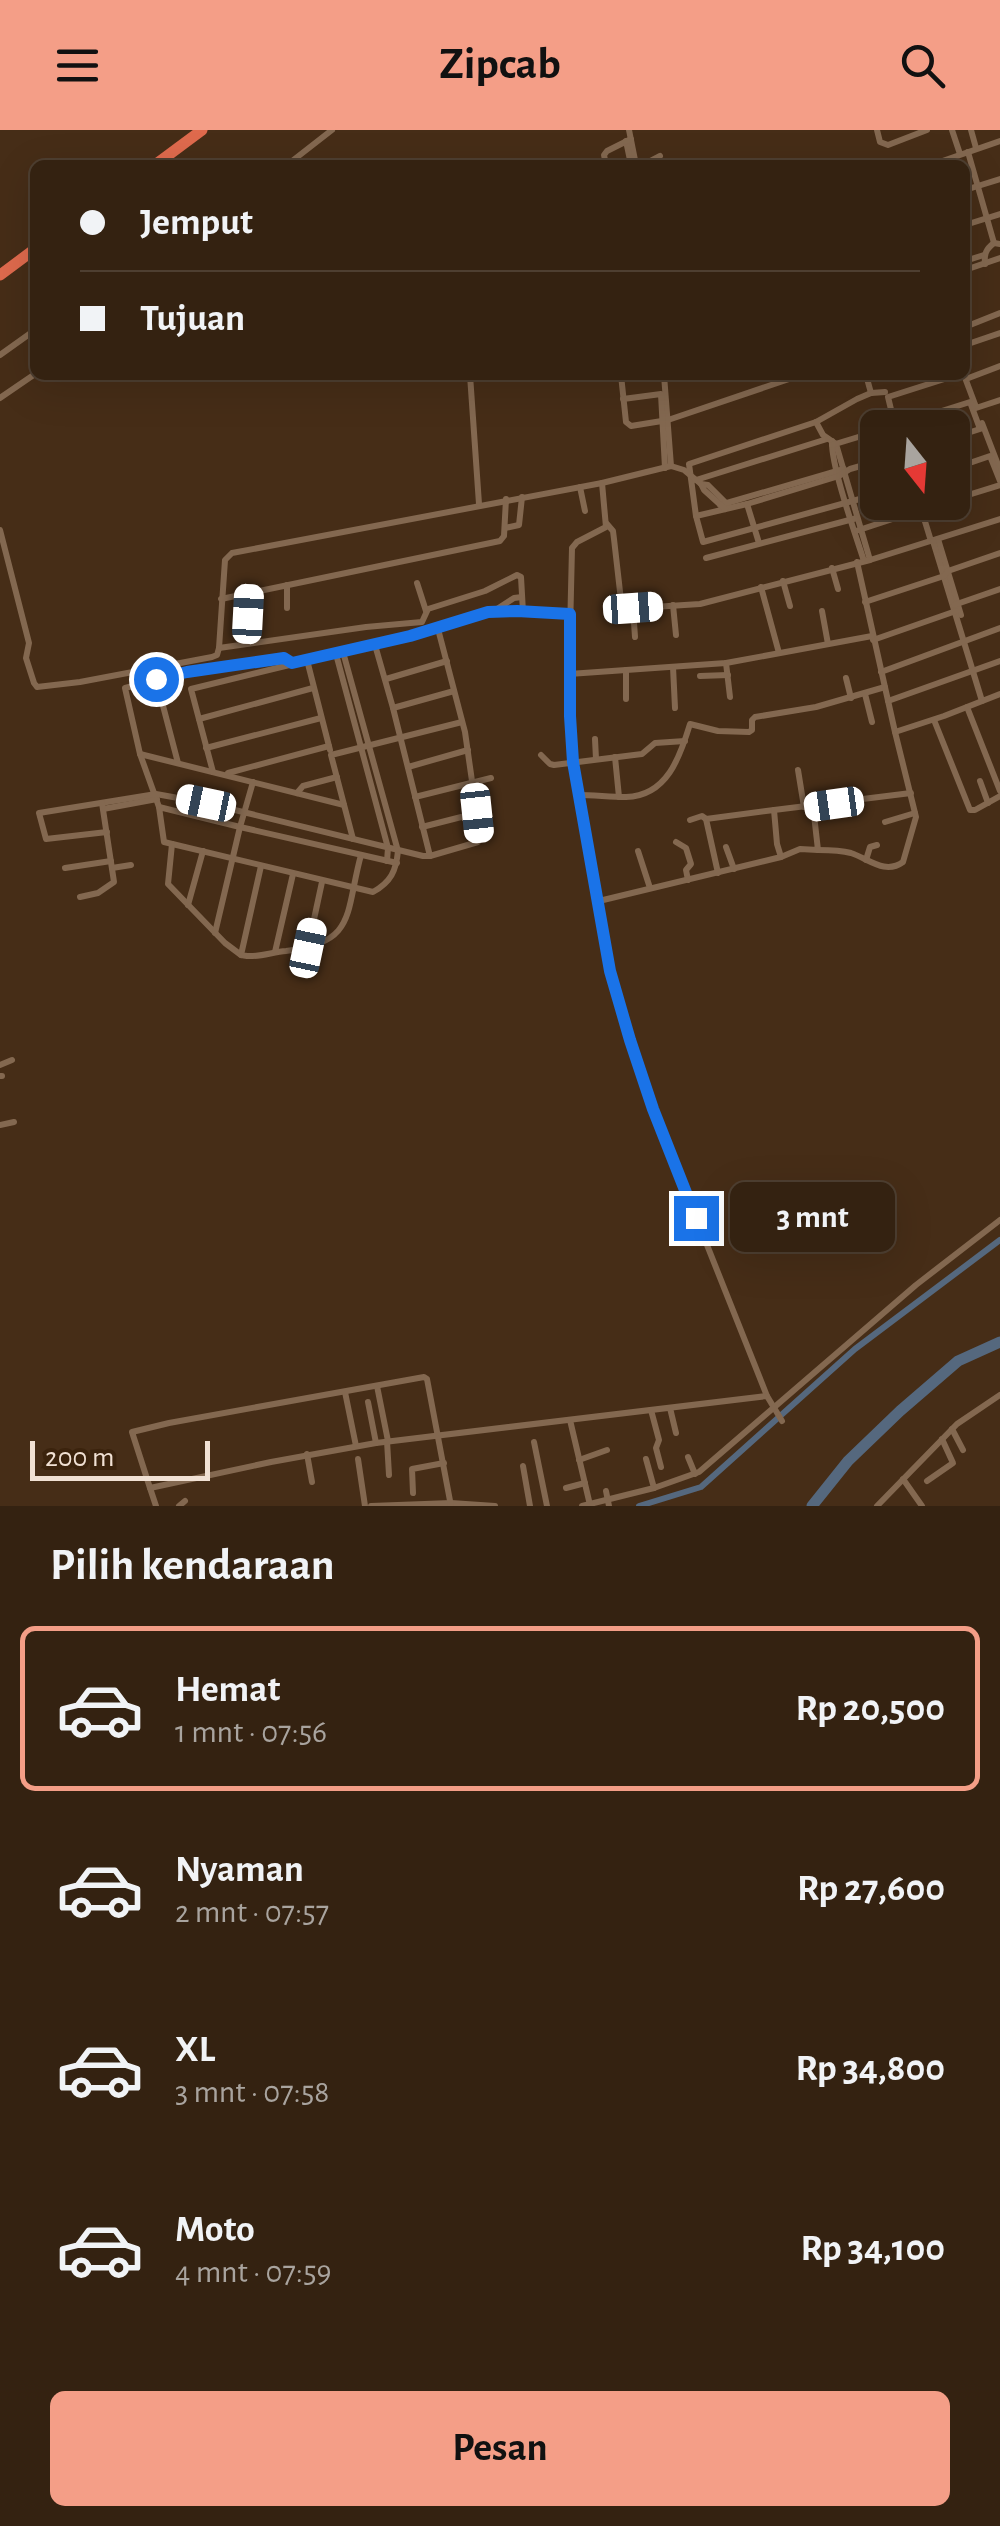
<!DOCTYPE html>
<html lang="id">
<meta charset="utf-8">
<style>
:root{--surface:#342211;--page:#3f2f1f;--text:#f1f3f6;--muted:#a9a49f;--line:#4e3f31;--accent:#f49e87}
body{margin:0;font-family:"Alegreya Sans",sans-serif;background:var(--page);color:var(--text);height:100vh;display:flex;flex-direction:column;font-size:38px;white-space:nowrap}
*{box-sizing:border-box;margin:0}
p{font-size:32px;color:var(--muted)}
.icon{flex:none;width:55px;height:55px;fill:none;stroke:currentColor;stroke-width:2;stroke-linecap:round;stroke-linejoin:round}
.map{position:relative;height:1376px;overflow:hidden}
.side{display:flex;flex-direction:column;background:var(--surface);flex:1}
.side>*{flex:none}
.guide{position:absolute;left:30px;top:30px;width:940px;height:220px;border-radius:15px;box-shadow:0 10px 40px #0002,0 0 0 2px var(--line);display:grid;align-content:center;height:220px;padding:0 50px;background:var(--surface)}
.needle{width:65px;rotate:163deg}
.fabs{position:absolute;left:860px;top:280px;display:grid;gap:20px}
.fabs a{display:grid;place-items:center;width:110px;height:110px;border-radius:15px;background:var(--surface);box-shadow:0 10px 40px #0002,0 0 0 2px var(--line);font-size:50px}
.scale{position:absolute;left:30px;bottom:25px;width:180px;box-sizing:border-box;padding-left:10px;border:5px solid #f1e1d4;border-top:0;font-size:28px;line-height:35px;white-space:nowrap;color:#f1e1d4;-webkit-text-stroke:8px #3b230d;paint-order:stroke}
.end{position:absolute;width:45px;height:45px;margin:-22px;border:12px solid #1a73e8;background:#fff;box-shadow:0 0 0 5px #fff}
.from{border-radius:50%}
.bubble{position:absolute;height:70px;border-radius:15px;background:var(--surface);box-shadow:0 10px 40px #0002,0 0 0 2px var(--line);font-size:32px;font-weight:600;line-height:70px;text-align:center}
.car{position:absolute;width:30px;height:60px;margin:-30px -15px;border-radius:12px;box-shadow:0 0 8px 2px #0007;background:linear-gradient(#fff 24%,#345 0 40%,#fff 0 76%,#345 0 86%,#fff 0)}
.guide b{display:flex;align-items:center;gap:35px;height:95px;font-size:38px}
.guide b+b{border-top:2px solid var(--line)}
.guide i{width:25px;height:25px;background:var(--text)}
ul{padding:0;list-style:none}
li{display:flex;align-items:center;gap:30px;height:165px;margin:0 20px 15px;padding:0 30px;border:5px solid transparent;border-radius:15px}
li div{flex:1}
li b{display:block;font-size:38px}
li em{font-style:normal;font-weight:600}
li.current{border-color:var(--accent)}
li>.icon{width:90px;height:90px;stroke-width:1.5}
h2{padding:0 50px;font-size:45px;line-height:120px}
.button{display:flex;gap:20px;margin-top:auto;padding:20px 50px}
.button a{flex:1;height:115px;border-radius:15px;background:var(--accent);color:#111;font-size:40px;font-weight:600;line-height:115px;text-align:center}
header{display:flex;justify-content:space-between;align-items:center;height:130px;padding:0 50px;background:var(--accent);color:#111;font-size:45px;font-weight:600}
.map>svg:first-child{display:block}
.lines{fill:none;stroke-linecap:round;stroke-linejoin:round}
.canal{stroke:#55687e;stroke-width:6}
.river{stroke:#55687e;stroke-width:11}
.street{stroke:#836850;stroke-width:6}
.highway{stroke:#df6a4d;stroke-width:11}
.route{stroke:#1a73e8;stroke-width:12}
</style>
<header><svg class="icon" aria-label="menu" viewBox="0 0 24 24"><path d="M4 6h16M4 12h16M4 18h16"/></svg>Zipcab<svg class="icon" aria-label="search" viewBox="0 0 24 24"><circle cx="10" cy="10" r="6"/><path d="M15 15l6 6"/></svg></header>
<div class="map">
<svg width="1000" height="1376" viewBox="0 0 1000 1376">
<rect width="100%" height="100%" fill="#462d17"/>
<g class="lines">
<polyline class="canal" points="639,1376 701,1357 855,1219 1000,1110"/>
<polyline class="river" points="812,1376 848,1331 900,1281 958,1231 1000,1212"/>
<g class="street">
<polyline points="629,0 636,35"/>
<polyline points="877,0 880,12 888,15 927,0"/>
<polyline points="952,0 960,24"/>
<polyline points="971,0 976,18"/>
<polyline points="626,11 631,35"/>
<polyline points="968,22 994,113"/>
<polyline points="287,35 332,0"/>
<polyline points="606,35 604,25 607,21 631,9"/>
<polyline points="643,35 660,26"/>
<polyline points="931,35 1000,11"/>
<polyline points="965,60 1000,49"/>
<polyline points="965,95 1000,84"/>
<polyline points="965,131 984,125"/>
<path d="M985 134C984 124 986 119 994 113L1000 114"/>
<polyline points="965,140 1000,128"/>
<polyline points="965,197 1000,183"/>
<polyline points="965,215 1000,203"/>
<polyline points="0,225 35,200"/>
<polyline points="470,245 479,374"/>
<polyline points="621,245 626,292 631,296 668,290 801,245"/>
<polyline points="664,245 671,336"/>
<polyline points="866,245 871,263"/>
<polyline points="964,245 976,277"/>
<polyline points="966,249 1000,236"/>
<polyline points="0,268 35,244"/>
<polyline points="623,269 661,264 665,338"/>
<polyline points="976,278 1000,270"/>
<polyline points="816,292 823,305 836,314 870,430"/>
<polyline points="982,293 1000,340"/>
<polyline points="895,296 888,267 957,245"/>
<polyline points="888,298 970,272 980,299 952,308"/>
<path d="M832 311C831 336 855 403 864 431"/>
<polyline points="832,315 878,301"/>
<polyline points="952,339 990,326 1000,351"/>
<polyline points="696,350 827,309"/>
<polyline points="602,353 606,397 577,412 572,418 569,544 573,632 610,841 629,910 653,979 767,1266 782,1291"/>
<polyline points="701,354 708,355 727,374"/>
<polyline points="580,357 585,381"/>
<polyline points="878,364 703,412 696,386 689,334 816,292 857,269 871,263 885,262"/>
<polyline points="952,370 1000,355"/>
<polyline points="919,372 931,411"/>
<polyline points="747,374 759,413"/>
<polyline points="720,375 844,339"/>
<polyline points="696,386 747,374 839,346 850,339 878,331"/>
<polyline points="607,394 613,401 614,409 622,479 700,474 870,430 1000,389"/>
<polyline points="505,398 519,395 522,367"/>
<polyline points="0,400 29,513 26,528 34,553 37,557 80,552 212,527 217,525 219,518 366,497 422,492 428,479 485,461 517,445 521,447 523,482"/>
<polyline points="856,401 944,372"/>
<polyline points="938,409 961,485"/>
<polyline points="933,411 982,571"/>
<polyline points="706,428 857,388"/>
<polyline points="857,432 895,602 944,586 1000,564"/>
<polyline points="832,438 838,459"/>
<polyline points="783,451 790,476"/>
<polyline points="417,453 426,481"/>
<polyline points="287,455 287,478"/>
<polyline points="761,457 779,523"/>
<polyline points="221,469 500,411 504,406 506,369"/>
<polyline points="865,472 944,446 948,441 1000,423"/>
<polyline points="673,475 676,505"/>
<polyline points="954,475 1000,459"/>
<polyline points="633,478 635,507"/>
<polyline points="497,479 514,468 522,467"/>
<polyline points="822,481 828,514"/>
<polyline points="249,484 250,463"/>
<polyline points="873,510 956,481"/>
<polyline points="375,515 393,578 430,726"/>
<polyline points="219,518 225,430 232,423 602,353 671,336 684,340 701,354 704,360 725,379"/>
<polyline points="336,524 388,718 387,731"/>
<polyline points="307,530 330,620"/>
<polyline points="726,533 730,567"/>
<polyline points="673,537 675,578"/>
<polyline points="626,540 626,569"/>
<polyline points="881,542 1000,498"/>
<polyline points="569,544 726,533 872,506"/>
<polyline points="700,546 728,545"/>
<polyline points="846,548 851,568"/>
<polyline points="156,549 178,633"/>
<polyline points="386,549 447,531"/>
<polyline points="865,564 872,592"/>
<polyline points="888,571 1000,531"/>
<polyline points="967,577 1000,661"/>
<polyline points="393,578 454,561"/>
<polyline points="199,589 313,558"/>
<polyline points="934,590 970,680 975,680 1000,666"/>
<polyline points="595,609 596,629"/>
<polyline points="206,618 321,588"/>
<polyline points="140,624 344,675"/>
<polyline points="541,625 550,634 554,635 642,624 655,613 685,611"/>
<polyline points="615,627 619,667"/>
<polyline points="408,637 468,620"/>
<polyline points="798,640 804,677"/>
<polyline points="213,642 191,559 409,506 488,482 517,481 570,484"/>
<polyline points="228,643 329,616"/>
<polyline points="980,651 988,673"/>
<path d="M253 652 240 697 159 677 164 712 373 762C391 752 396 741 398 721L343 522"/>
<polyline points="297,663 303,656 337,647"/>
<path d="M578 665C594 665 610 667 626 667 667 666 680 627 690 594L718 601 749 602 752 600V590L755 587 816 577 885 557"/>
<polyline points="415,667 491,648"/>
<polyline points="159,677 140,624 125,558 187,542 284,528 291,532"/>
<polyline points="103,679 157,669"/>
<polyline points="706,689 718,743"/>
<polyline points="690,690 702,686 706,689 774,680"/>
<polyline points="885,692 915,683"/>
<polyline points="422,697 477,683"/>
<polyline points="107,702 46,709 39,683 156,664 206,673 423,726 430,726 478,712 480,707 465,602 438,499"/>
<polyline points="353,709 331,625 462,592"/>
<polyline points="676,712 686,718 691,734 686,740 688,750"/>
<polyline points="172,714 168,754 225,813 241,825"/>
<polyline points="726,717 734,739"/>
<path d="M818 720C829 720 840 720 851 723 869 729 885 745 903 732L916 687 895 602"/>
<polyline points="638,721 650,758"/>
<polyline points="781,727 800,719 818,720 813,676"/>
<polyline points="866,730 870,717 877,715"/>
<path d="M261 736 241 825 247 826C260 827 273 822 286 821 357 813 345 783 361 725"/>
<polyline points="65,738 111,731"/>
<polyline points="112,738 131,735"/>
<polyline points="80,767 98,763 114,752 102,673"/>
<polyline points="599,771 781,727 777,714 774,680 911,663"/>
<polyline points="188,775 203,721"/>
<polyline points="215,803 240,697 397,733"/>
<polyline points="308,817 322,752"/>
<polyline points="275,822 293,744"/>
<polyline points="0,935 12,930"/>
<polyline points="0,946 2,946"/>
<polyline points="0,995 14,992"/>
<polyline points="377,1256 388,1311"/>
<polyline points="345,1262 356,1316"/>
<polyline points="368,1272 376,1313"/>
<polyline points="670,1278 676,1303"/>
<polyline points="651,1280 659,1310 656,1318 661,1337"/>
<polyline points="570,1290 590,1375"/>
<polyline points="952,1299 963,1320"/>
<polyline points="387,1311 389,1345"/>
<polyline points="534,1312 547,1376"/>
<polyline points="307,1324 312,1352"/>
<polyline points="688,1327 695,1344"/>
<polyline points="358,1329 365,1376"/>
<polyline points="646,1329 654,1358"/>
<polyline points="579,1330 607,1320"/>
<polyline points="523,1336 530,1376"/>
<polyline points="903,1349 922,1376"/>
<polyline points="927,1351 953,1333 942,1309"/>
<polyline points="150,1358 156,1376"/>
<polyline points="566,1358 585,1353"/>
<polyline points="606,1361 609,1376"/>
<polyline points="413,1363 412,1339 444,1333"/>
<polyline points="179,1376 185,1371"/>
<polyline points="371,1376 451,1373 495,1376"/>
<polyline points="451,1376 427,1249 424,1247 169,1293 132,1302 150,1358 271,1332 376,1313 767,1266"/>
<polyline points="582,1376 654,1358 699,1342 916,1155 1000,1090"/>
<polyline points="877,1376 957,1294 1000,1265"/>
</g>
<g class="highway">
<polyline points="155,35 202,0"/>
<polyline points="0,145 35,119"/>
</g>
</g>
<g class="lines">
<polyline class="route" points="156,549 187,542 284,528 292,533 410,506 488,482 517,481 570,484 570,586 573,632 610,841 630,910 653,979 696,1088"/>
</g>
</svg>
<div class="fabs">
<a><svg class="needle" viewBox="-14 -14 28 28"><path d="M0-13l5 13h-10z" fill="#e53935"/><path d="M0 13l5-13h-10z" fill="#a9a49f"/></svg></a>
</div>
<div class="scale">200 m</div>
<i class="end from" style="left:156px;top:549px"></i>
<i class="end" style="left:696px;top:1088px"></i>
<div class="bubble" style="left:730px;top:1052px;width:165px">3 mnt</div>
<i class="car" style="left:633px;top:478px;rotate:86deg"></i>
<i class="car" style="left:248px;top:484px;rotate:3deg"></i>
<i class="car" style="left:206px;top:673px;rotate:282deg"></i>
<i class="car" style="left:834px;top:674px;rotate:262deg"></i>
<i class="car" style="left:477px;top:683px;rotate:174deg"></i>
<i class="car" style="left:308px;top:818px;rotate:12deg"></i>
<div class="guide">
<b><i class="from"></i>Jemput</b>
<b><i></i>Tujuan</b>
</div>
</div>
<section class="side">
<h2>Pilih kendaraan</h2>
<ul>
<li class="current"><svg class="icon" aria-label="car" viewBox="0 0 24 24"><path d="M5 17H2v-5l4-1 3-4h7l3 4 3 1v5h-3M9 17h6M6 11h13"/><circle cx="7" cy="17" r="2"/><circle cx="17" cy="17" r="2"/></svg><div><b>Hemat</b><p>1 mnt · 07:56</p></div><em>Rp 20,500</em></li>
<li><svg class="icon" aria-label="car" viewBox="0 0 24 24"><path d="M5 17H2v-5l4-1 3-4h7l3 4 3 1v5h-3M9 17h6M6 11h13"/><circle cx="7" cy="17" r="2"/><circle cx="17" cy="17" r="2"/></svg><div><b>Nyaman</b><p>2 mnt · 07:57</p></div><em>Rp 27,600</em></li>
<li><svg class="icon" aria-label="car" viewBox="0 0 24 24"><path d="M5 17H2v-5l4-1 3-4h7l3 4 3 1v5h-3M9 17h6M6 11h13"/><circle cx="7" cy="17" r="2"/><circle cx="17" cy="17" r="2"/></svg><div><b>XL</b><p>3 mnt · 07:58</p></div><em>Rp 34,800</em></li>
<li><svg class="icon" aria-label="car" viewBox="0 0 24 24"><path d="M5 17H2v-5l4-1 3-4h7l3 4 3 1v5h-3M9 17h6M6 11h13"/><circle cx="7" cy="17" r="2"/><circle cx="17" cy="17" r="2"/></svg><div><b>Moto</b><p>4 mnt · 07:59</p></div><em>Rp 34,100</em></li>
</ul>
<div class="button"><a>Pesan</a></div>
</section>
